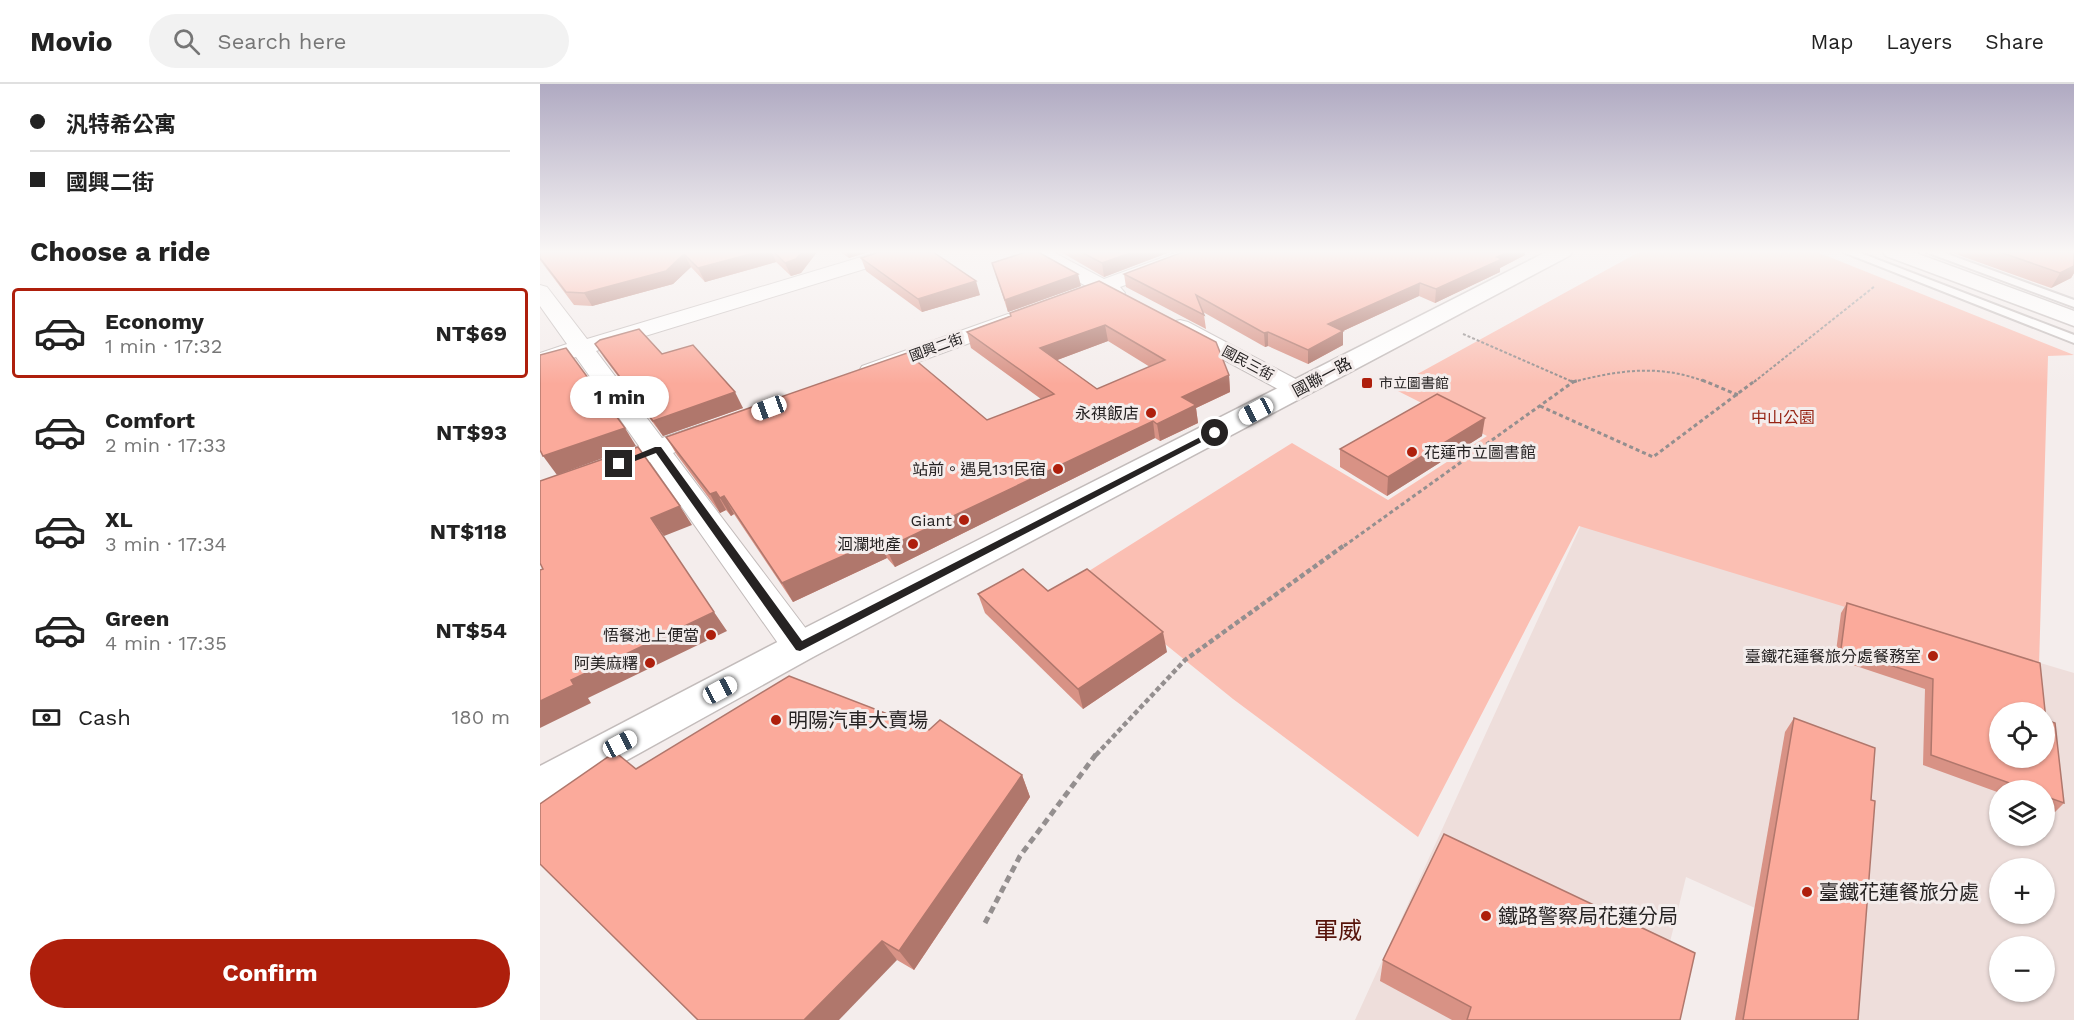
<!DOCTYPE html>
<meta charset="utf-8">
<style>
:root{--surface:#fff;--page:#f2f2f2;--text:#222;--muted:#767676;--line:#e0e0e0;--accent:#ae1f0c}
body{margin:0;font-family:"Work Sans","Noto Sans TC",sans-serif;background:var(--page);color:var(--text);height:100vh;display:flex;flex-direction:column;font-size:22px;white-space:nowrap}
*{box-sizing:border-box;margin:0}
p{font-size:20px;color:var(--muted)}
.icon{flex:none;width:33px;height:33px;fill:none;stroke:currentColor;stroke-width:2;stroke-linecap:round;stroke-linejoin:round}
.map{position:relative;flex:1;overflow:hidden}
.drawer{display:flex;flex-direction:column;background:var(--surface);width:540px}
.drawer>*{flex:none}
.top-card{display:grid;align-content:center;height:132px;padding:0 30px;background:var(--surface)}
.tools{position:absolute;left:1449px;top:618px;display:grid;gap:12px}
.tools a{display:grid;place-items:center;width:66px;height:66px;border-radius:50%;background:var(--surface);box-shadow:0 2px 4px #0004;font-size:30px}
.end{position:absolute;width:27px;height:27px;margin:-14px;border:8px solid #262323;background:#fff;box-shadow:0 0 0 3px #fff}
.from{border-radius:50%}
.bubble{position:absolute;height:42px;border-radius:21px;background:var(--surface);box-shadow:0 2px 4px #0004;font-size:20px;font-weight:700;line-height:42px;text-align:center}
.car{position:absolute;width:18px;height:36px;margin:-18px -9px;border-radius:8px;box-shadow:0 0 4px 2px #0007;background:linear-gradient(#fff 24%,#345 0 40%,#fff 0 76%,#345 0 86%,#fff 0)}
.top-card b{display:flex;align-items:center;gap:21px;height:57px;font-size:22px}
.top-card b+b{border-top:2px solid var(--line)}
.top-card i{width:15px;height:15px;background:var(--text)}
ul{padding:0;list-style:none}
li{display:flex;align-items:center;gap:18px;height:90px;margin:0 12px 9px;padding:0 18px;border:3px solid transparent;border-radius:6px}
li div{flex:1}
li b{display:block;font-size:22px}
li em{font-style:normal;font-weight:700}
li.active{border-color:var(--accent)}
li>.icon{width:54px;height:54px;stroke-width:1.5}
h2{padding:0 30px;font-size:27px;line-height:72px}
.pay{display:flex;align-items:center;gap:15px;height:66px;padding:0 30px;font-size:22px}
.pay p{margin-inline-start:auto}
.button{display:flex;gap:12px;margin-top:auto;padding:12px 30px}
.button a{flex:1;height:69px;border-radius:36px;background:var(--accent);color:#fff;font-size:24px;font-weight:700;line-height:69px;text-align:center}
header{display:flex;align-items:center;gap:36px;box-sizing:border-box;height:84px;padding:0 30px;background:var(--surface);border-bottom:2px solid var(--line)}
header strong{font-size:28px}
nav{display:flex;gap:33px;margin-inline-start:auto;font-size:21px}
.search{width:420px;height:54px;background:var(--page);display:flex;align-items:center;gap:15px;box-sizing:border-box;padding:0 21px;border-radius:33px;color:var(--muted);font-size:22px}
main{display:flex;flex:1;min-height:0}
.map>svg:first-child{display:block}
.built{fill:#eededb;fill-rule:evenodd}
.green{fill:#fbbfb3}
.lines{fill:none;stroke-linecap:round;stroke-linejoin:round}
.lane-casing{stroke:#c3bcbb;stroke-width:4}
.street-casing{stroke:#c3bcbb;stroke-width:2}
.secondary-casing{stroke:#c3bcbb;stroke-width:3}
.path-far3{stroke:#948f8f;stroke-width:2;stroke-dasharray:3 2;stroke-linecap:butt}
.path-far2{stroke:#948f8f;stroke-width:3;stroke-dasharray:4 3;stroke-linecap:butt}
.path-far1{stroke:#948f8f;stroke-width:4.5;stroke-dasharray:5 3;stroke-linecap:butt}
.path{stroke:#948f8f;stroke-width:5;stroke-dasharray:7 4.5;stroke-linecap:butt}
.lane{fill:#fff;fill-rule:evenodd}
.street{fill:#fff;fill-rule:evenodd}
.secondary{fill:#fff;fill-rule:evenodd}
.wall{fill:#d89285;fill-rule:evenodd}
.shaded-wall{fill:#b0776c}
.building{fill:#fbaa9b;stroke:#b0776c;stroke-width:1.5;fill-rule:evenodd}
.route{fill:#262323}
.poi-dot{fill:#ae1f0c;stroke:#f4edec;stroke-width:2}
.labels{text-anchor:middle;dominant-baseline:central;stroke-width:6;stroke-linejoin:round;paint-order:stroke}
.far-street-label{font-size:14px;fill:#262323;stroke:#f4edec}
.far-poi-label{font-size:14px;fill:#262323;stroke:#f4edec;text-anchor:start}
.street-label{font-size:16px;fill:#262323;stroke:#f4edec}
.poi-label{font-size:16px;fill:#262323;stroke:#f4edec;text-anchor:end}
.park-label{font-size:16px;fill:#962414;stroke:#f4edec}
.near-poi-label{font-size:20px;fill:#262323;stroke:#f4edec;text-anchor:start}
.near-quarter-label{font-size:24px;fill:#551209;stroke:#f4edec}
</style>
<header>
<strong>Movio</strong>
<div class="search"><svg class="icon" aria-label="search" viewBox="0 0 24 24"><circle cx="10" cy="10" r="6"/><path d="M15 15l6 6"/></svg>Search here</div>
<nav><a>Map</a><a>Layers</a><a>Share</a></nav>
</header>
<main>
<section class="drawer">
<div class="top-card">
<b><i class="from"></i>汎特希公寓</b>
<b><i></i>國興二街</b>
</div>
<h2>Choose a ride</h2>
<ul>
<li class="active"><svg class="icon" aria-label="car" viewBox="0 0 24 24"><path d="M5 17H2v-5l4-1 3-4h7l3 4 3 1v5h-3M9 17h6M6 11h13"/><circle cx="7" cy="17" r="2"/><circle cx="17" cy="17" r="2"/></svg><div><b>Economy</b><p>1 min · 17:32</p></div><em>NT$69</em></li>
<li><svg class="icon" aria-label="car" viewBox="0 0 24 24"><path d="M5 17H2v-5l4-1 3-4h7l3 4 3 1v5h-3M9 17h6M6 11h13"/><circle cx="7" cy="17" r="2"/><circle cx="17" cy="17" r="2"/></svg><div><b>Comfort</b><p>2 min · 17:33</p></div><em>NT$93</em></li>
<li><svg class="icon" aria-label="car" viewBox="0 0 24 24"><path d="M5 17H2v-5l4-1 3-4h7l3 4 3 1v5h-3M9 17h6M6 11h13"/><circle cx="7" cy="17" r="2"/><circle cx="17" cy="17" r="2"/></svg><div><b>XL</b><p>3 min · 17:34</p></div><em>NT$118</em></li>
<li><svg class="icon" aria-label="car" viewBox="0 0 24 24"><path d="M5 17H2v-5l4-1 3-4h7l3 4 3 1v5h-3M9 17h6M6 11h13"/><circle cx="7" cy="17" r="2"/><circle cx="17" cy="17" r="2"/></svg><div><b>Green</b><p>4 min · 17:35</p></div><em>NT$54</em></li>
</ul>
<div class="pay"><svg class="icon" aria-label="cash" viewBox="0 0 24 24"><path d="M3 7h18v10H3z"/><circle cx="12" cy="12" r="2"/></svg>Cash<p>180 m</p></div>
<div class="button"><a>Confirm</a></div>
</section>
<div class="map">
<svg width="1534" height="936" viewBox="0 0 1534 936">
<rect width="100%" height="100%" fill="#f4edec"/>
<path class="built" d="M1041 441 1534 589V936H1195L1215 824 1146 793 1128 866 1129 936H815ZM1460 628H1504V674H1460ZM1460 706H1504V752H1460ZM1460 784H1504V830H1460ZM1460 862H1504V908H1460Z"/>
<polygon class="green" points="1099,168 1277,168 1534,271 1508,272 1499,582 1039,442 878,753 693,615 541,492 752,359 848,416 947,352 852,304"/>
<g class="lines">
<defs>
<g id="lane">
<polygon points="1303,168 1318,168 1534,251 1534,259"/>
<polygon points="1386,168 1402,168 1534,216 1534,223"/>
</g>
<g id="street">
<polygon points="338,168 369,168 367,172 56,267 122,354 169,338 178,340 182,346 178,352 133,369 273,554 278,563 273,572 260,576 247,572 110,378 0,418 0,399 99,362 36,273 0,283 0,269 27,260 0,222 0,201 7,203 47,255"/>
<path d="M489 168H513L564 195 638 168H666L664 172 580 203 585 209 582 213C573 216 566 209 558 211 544 215 533 224 519 220L515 216 519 212 546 202 491 172Z"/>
<polygon points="468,230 476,232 479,237 476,242 340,292 331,294 322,292 319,287 322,282"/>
<polygon points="640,236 648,238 767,301 770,306 767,311 758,313 749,311 632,248 629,243 632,238"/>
</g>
<g id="secondary">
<polygon points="1006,168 1032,168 1029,172 273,573 15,716 0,722 0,682 247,553"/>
<polygon points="1343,168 1373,168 1534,227 1534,242 1346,172"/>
</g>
</defs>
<use href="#lane" class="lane-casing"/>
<use href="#street" class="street-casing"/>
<use href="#secondary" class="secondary-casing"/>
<g class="path-far3">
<polyline points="923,250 1033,298"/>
<path d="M1033 298C1079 286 1121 280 1166 298"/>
<polyline points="1214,298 1335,202"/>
</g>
<g class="path-far2">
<polyline points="1162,296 1198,311"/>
<polyline points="1033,298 1039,296"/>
<polyline points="1000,322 1113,373 1216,296"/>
<polyline points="804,462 1033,298 1029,296"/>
</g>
<polyline class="path-far1" points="556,671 645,576 806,460"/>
<polyline class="path" points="445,839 480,772 557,669"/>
<use href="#lane" class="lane"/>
<use href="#street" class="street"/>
<use href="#secondary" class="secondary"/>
</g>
<g class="wall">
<polygon points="0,168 277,168 261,189 251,192 236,178 165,198 151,183 133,200 52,222 34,221 0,176"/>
<polygon points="300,168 329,168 309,174"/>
<polygon points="521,168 630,168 564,193"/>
<polygon points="643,168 985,168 985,171 960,184 960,188 895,219 879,212 803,247 803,261 768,280 728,262 725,263 663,228 664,231 666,245 586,203 584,190"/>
<polygon points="1410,168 1534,168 1534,189 1531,194 1511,204"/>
<polygon points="321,174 440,211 382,228 326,187"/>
<polygon points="452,179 541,202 468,228"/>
<path d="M559 197 689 291 690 308 656 324 658 339 620 357 615 354 355 483 347 474 253 518 194 430 191 432 186 426 180 429 137 371 126 353 447 336 501 315 431 264 427 248 470 232ZM568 257 610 283 557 305 517 276Z"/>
<polygon points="55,260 122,270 203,324 123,352 65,275"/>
<polygon points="942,352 847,412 800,383 800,365"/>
<polygon points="508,507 627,568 543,625 445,529 438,510"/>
<polygon points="1307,519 1506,636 1524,719 1514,729 1504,725 1504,706 1460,706 1460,709 1383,681 1385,605 1295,575 1301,529"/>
<polygon points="1254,634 1331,716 1318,936 1195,936 1245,648"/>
<polygon points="96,685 482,691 490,713 374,886 357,876"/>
<polygon points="843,876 1140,936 912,936 840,897"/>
</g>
<g class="shaded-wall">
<polygon points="218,168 232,168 236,178 165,198 158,184"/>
<polygon points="262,168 277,168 261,189 251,192 245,179"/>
<polygon points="306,168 329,168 309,174"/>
<polygon points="593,168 630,168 564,193 562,179"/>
<polygon points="967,168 985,168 985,171 960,184 960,188 895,219 896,205"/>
<polygon points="144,170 151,183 133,200 52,222 44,209"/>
<polygon points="1534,182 1534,189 1531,194 1511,204 1520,189"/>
<polygon points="538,190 541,202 468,228 465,216"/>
<polygon points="436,197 440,211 382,228 378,215"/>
<polygon points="880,199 879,212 803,247 803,261 768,280 768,266 788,240"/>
<polygon points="565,241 568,257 504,281 500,264"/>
<polygon points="728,248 728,262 725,263 724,249"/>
<polygon points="689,291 690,308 656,324 658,339 620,357 617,340 642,313"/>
<polygon points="195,308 203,324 123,352 113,337"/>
<polygon points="945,334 942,352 847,412 848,393"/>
<polygon points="613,337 615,354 355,483 346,464"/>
<polygon points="85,344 96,362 17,391 3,372"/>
<polygon points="176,408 186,426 180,429 170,410"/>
<polygon points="184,412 194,430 191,432 180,414"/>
<polygon points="140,422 152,441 124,452 111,434"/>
<polygon points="339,456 347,474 253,518 242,499"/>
<polygon points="174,528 187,547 48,614 51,619 0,644 0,617 31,596"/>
<polygon points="623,548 627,568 543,625 538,605"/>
<polygon points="482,691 490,713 374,886 359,867"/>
<polygon points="342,857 357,876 299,936 264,936"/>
</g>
<g class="building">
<polygon points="0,168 218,168 158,184 144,170 126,187 44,209 26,208 0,174"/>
<polygon points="234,168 262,168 256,175 245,179"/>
<polygon points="339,168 393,168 436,197 378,215 321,174"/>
<polygon points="486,168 498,168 538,190 465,216 452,179"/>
<polygon points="541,168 593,168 562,179"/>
<polygon points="643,168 967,168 957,173 962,175 896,205 880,199 788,240 803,247 768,266 728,248 724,249 656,211 664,231 584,190"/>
<polygon points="1460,168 1534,168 1534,182 1520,189"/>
<path d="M559 197 676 258 689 291 642 313 656 321 617 340 613 337 346 464 339 456 242 499 184 412 180 414 176 408 170 410 126 353 367 269 447 336 514 310 427 248 471 232 470 229ZM565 241 625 276 557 305 500 264Z"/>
<polygon points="99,245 122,270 153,261 195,308 113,337 55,260 60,256"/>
<polygon points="26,264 85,344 3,372 0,366 0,271"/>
<polygon points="897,310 945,334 848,393 800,365"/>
<polygon points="98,363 140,422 111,434 174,528 31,596 34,601 0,617 0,486 3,485 0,479 0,397"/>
<polygon points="483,485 508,507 547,485 623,548 538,605 438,510"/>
<path d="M1307 519 1500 579 1506 636 1515 639 1524 719 1504 712V706H1489L1391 671 1393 595 1301 565ZM1460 628H1504V674H1460Z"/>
<polygon points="249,592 389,646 400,636 482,691 359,867 342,857 264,936 158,936 0,780 0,720 75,668 96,685"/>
<polygon points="1254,634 1335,664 1331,716 1335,717 1318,936 1203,936"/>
<polygon points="904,750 1155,869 1140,936 927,936 931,923 843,876"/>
</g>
<linearGradient id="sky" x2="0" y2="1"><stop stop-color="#b0aac2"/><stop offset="0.56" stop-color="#faf7f6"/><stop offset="1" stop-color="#faf7f6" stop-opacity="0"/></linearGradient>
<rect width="1534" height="300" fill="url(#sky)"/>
<polygon class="route" points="672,347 679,349 260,567 256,566 116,369 82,382 74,380 115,363 121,363 262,557"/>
<g class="poi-dot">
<rect x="821" y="293" width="12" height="12" rx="3"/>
<circle cx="611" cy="329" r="6"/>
<circle cx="872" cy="368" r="6"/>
<circle cx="518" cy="385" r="6"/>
<circle cx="424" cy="436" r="6"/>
<circle cx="373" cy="460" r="6"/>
<circle cx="171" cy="551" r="6"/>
<circle cx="1393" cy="572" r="6"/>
<circle cx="110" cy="579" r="6"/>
<circle cx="236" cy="636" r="6"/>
<circle cx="1267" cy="808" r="6"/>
<circle cx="946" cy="832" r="6"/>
</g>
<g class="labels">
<g class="far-street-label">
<text transform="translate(396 263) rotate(-20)">國興二街</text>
<text transform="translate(708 279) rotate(28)">國民三街</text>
</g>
<g class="far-poi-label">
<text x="839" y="299">市立圖書館</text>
</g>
<g class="street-label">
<text transform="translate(782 293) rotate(-28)">國聯一路</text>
</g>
<g class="poi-label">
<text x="599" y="329">永祺飯店</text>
<text x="884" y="368" text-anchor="start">花蓮市立圖書館</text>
<text x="506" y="385">站前。遇見131民宿</text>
<text x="412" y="436">Giant</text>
<text x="361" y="460">洄瀾地產</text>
<text x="159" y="551">悟餐池上便當</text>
<text x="1381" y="572">臺鐵花蓮餐旅分處餐務室</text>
<text x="98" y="579">阿美麻糬</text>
</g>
<g class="park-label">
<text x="1243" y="333">中山公園</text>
</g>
<g class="near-poi-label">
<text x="248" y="636">明陽汽車大賣場</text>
<text x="1279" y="808">臺鐵花蓮餐旅分處</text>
<text x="958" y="832">鐵路警察局花蓮分局</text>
</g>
<g class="near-quarter-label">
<text x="798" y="847">軍威</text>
</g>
</g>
</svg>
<div class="tools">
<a><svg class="icon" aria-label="locate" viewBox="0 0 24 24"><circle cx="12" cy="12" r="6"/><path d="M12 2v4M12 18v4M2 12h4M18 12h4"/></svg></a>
<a><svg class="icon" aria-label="layers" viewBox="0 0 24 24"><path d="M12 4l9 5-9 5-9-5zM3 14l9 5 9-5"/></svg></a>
<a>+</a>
<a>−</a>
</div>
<i class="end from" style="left:675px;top:349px"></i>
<i class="end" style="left:79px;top:380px"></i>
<div class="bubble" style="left:30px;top:292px;width:99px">1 min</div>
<i class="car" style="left:229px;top:324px;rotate:250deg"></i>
<i class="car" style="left:716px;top:327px;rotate:242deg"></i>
<i class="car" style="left:180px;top:606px;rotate:62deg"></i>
<i class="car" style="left:80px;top:660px;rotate:62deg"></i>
</div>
</main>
